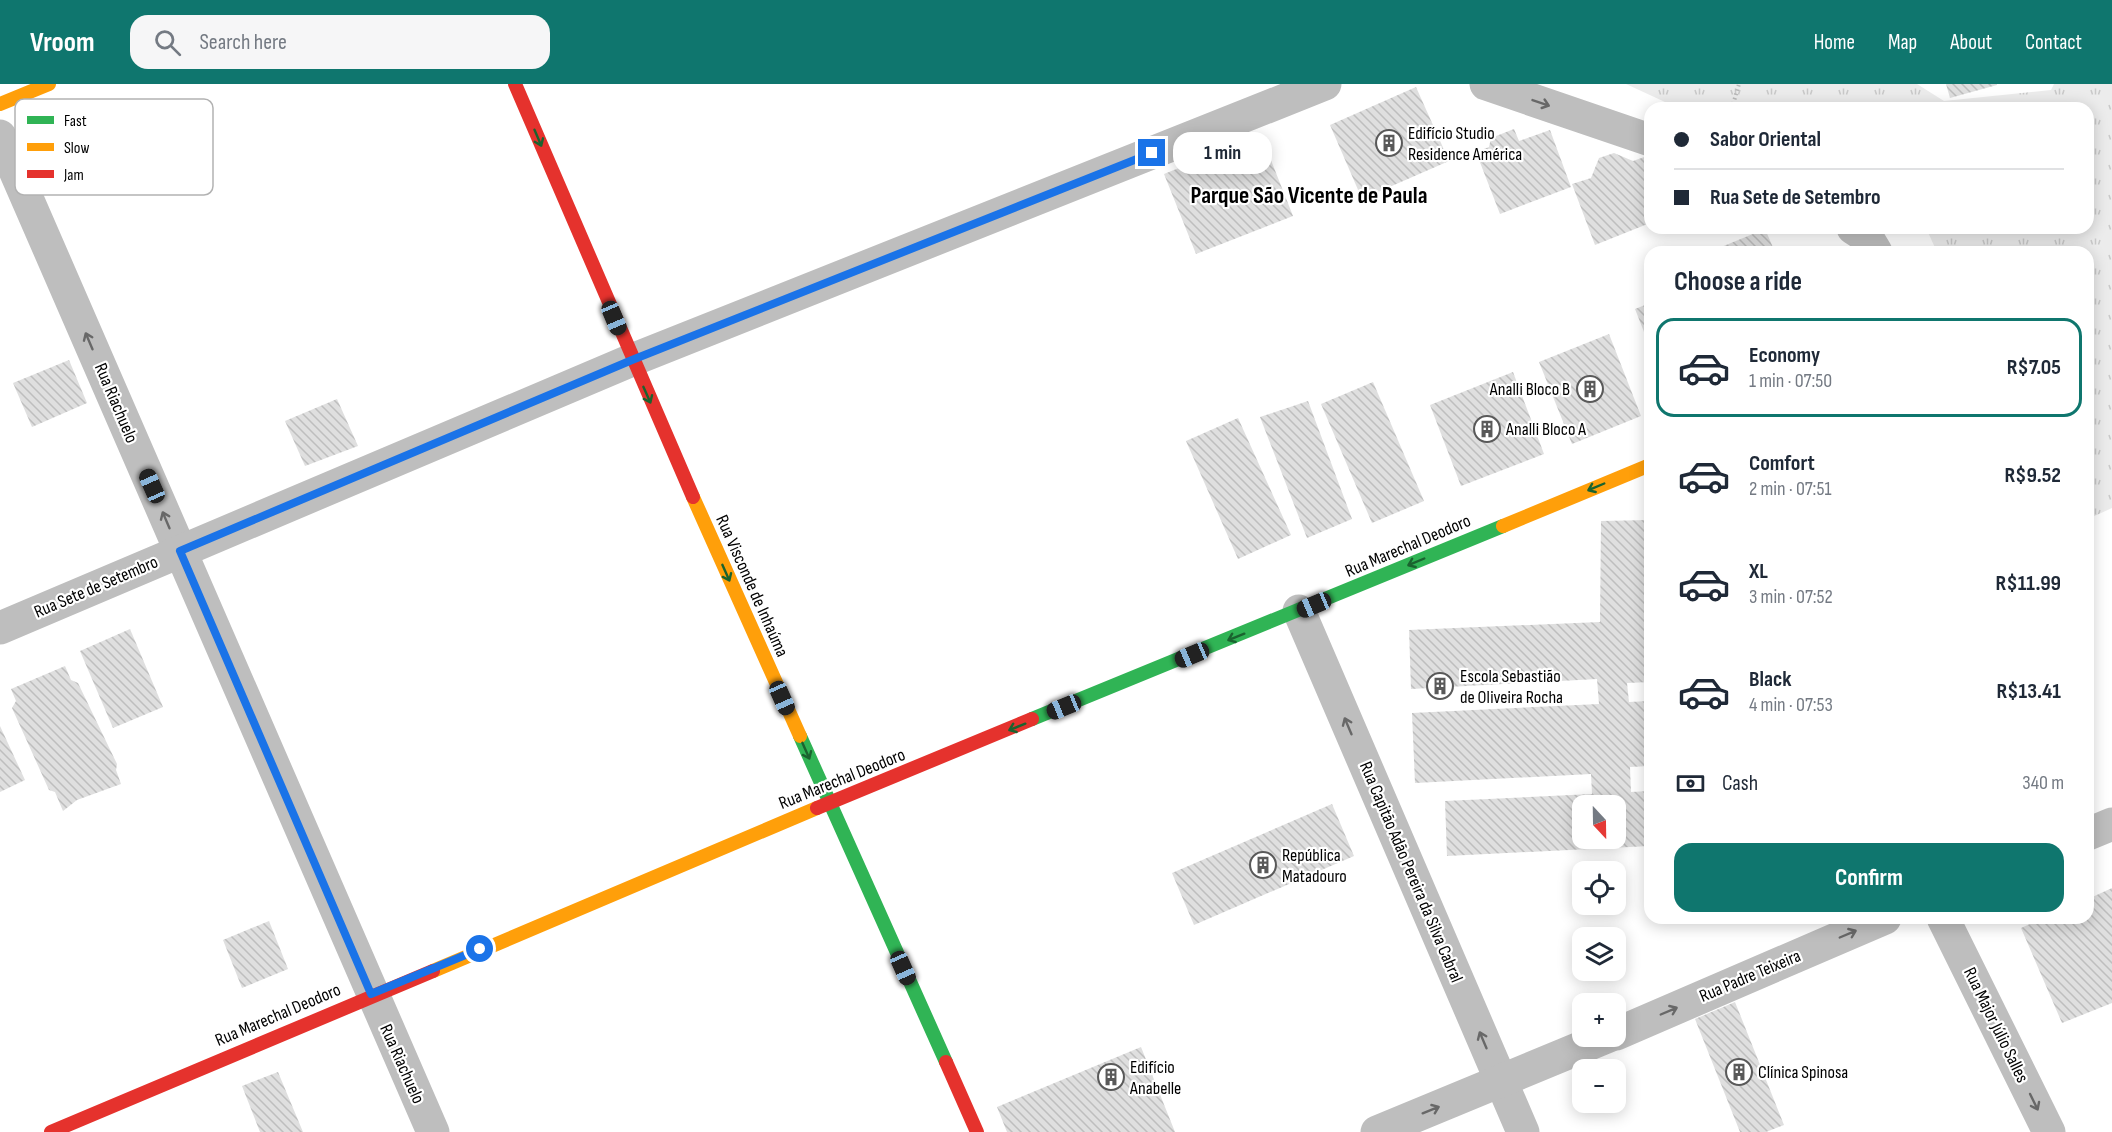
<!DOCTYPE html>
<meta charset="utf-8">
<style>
:root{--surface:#fff;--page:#f6f6f7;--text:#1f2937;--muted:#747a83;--line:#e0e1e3;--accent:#0f766e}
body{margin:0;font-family:"Sofia Sans Condensed",sans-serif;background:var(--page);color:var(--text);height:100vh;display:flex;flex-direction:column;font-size:22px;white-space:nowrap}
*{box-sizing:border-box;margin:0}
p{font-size:20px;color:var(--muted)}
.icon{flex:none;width:33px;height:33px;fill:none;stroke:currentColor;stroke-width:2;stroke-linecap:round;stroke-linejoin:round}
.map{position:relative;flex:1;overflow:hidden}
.sheet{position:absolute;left:1644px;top:162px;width:450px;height:678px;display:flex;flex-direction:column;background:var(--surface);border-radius:18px;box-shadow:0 3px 15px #0003}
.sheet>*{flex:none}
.top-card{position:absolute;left:1644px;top:18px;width:450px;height:132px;border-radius:18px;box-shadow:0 3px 15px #0003;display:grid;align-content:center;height:132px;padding:0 30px;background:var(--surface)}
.needle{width:39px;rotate:158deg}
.controls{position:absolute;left:1572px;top:711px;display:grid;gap:12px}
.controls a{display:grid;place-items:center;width:54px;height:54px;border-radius:12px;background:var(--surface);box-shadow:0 3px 15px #0003;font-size:30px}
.end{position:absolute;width:27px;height:27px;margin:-14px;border:8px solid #1a73e8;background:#fff;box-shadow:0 0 0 3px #fff}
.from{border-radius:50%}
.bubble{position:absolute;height:42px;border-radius:18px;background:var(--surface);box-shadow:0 3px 15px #0003;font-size:20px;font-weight:700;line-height:42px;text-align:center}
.car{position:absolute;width:18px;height:36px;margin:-18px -9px;border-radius:8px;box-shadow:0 0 4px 2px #0007;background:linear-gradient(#222 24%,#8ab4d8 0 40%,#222 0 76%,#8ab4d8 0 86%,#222 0)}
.top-card b{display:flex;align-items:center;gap:21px;height:57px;font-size:22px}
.top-card b+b{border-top:2px solid var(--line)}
.top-card i{width:15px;height:15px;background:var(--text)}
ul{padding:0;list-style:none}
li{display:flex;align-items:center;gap:18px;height:99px;margin:0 12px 9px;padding:0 18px;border:3px solid transparent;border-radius:18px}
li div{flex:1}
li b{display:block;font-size:22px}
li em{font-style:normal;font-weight:700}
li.active{border-color:var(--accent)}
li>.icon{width:54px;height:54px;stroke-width:1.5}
h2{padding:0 30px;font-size:27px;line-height:72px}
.pay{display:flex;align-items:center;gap:15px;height:66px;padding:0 30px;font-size:22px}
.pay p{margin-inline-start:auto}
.cta{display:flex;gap:12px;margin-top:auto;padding:12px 30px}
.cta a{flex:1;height:69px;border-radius:18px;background:var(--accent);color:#fff;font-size:24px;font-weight:700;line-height:69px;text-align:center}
header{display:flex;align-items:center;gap:36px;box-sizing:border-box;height:84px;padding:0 30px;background:var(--accent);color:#fff}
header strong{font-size:28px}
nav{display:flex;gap:33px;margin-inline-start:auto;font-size:21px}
.search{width:420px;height:54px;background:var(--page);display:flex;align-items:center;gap:15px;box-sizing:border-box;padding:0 21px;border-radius:18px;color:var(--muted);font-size:22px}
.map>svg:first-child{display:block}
.grass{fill:url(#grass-tufts)}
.building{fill:url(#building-back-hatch);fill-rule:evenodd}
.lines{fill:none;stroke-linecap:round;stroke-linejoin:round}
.path{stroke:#b9b9b9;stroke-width:4;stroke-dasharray:1.5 3;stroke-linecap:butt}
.street{stroke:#bebebe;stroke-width:33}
.fast{stroke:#30b455;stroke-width:14}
.slow{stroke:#ff9f0a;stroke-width:14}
.jam{stroke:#e5322d;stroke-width:14}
.oneway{stroke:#686868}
.oneway2{stroke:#1a632f}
.route{stroke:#1a73e8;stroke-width:8}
.labels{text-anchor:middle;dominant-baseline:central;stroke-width:4.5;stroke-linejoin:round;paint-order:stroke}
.poi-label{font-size:18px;fill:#000;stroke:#fff;text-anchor:start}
.street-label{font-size:18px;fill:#000;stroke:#fff}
.district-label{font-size:24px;font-weight:bold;fill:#000;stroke:#fff}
.key{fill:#fff;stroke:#b2b2b2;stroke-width:1.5}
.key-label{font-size:16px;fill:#000}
</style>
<header>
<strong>Vroom</strong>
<div class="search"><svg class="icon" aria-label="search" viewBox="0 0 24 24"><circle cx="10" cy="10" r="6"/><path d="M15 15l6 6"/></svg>Search here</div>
<nav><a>Home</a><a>Map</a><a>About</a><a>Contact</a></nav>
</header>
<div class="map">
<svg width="2112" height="1048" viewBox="0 0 2112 1048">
<defs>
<pattern id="grass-tufts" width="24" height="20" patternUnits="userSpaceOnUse" patternTransform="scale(1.5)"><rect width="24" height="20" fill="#ececec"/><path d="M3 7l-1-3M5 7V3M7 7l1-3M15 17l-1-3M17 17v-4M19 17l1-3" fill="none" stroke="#c9c9c9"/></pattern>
<pattern id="building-back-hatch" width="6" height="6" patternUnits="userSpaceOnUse" patternTransform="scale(1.5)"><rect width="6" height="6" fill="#dfdfdf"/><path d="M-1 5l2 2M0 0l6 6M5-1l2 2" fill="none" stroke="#bebebe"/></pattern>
</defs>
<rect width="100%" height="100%" fill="#fff"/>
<polygon class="grass" points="1626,0 1917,0 1944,17 2051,6 2054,0 2112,0 2112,424 2088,435 2088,168 1937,168 1926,144 2088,144 2088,24 1678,24"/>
<g class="building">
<polygon points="1946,0 1997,0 1997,1 1950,14"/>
<polygon points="1416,3 1449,77 1362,115 1330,41"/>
<polygon points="1514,45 1519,57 1550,46 1571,103 1500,130 1476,68 1489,63 1491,54"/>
<polygon points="1261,51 1293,132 1196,170 1164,90"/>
<polygon points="1614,69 1633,77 1650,71 1650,139 1595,161 1572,100 1591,94 1599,74"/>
<polygon points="1765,145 1775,168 1715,168 1714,166"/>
<polygon points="1650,219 1650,263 1635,225"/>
<polygon points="1609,250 1641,332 1572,360 1539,278"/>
<polygon points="69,276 87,319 32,343 13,299"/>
<polygon points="1513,288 1544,370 1461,402 1430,321"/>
<polygon points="1373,298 1424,417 1372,439 1321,320"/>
<polygon points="337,315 358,362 305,382 285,337"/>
<polygon points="1308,317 1352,435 1307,454 1260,333"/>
<polygon points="1238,334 1291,451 1238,475 1186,357"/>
<path d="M1650 436V598L1627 599 1629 618 1650 617V682L1630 683 1631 708 1650 707V762L1447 772 1445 717 1592 710 1591 690 1415 699 1412 629 1599 620 1597 595 1411 605 1409 546 1600 538 1601 437ZM1582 722H1616V754H1582Z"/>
<polygon points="130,545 163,623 113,644 80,567"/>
<polygon points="65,582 71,596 78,599 117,680 116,686 121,700 77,716 63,727 55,708 49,706 12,624 16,617 11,605"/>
<polygon points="0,642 25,696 0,708"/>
<polygon points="1332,720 1354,772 1194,841 1172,789"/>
<polygon points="2112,804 2112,919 2062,939 2021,844 2044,834 2088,834 2088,815"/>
<polygon points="269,837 288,885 242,904 223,856"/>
<polygon points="1735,918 1784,1041 1766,1048 1740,1048 1695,935"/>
<polygon points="1141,963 1175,1048 1007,1048 997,1023"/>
<polygon points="278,988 303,1048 260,1048 242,1002"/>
</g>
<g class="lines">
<polyline class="path" points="1732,24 1739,0"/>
<g class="street">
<polyline points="1486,0 1650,56"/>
<polyline points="0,52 433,1048"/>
<polyline points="1853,144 1867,153 1876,168"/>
<polyline points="1299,527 1523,1048"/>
<polyline points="0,544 632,276 1325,0"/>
<polyline points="2088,750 2112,740"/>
<polyline points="1943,834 2049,1048"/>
<polyline points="1616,950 1885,834"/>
<polyline points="1377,1048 1609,952"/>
</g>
<g class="fast">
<polyline points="1032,635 1503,442"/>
<polyline points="800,652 946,978"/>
</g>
<g class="slow">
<polyline points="0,20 49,0"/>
<polyline points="693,413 800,652"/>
<polyline points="1503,442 1650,381"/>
<polyline points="433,887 817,724"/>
</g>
<g class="jam">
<polyline points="515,0 693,413"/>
<polyline points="817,724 1032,635"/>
<polyline points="946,978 977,1048"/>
<polyline points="51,1048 433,887"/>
</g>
</g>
<defs><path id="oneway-shaft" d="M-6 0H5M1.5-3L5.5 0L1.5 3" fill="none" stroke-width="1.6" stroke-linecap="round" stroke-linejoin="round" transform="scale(1.5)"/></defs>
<g class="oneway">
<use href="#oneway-shaft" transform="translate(1541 19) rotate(19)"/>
<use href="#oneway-shaft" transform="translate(89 257) rotate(-113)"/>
<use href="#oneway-shaft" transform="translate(166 436) rotate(-113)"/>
<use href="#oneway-shaft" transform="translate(1348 642) rotate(-113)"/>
<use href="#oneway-shaft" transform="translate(1848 850) rotate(-23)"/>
<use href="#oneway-shaft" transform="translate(1669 927) rotate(-23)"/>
<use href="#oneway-shaft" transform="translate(1483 956) rotate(-113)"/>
<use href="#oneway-shaft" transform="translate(2034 1018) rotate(64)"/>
<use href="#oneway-shaft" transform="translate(1431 1026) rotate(-22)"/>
</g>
<g class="oneway2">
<use href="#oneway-shaft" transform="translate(538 54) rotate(67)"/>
<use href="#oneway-shaft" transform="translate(647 311) rotate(66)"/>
<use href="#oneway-shaft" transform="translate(1596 403) rotate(157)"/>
<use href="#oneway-shaft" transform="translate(1416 478) rotate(157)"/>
<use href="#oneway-shaft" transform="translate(726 489) rotate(66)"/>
<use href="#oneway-shaft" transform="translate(1236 553) rotate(158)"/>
<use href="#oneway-shaft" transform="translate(1017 643) rotate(158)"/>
<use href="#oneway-shaft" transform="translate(806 667) rotate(66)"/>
</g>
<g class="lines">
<polyline class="route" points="480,865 371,910 180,467 632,276 1152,69"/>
</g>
<defs>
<symbol id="building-ring" viewBox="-11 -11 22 22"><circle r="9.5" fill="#fff" stroke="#595959" stroke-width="1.5"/><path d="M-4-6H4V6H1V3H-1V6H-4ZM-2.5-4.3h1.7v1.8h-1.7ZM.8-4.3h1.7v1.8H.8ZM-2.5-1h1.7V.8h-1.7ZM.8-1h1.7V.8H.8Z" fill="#595959"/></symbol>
</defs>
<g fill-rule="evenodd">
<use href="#building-ring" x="1374" y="44" width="30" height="30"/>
<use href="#building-ring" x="1575" y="290" width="30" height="30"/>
<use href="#building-ring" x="1472" y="330" width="30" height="30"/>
<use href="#building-ring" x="1425" y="587" width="30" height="30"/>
<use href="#building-ring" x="1248" y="766" width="30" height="30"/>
<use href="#building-ring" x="1724" y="973" width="30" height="30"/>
<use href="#building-ring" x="1096" y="978" width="30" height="30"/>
</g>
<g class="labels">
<g class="poi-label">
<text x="1408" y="49">Edifício Studio<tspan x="1408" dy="21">Residence América</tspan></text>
<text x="1570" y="305" text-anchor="end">Analli Bloco B</text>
<text x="1506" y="345">Analli Bloco A</text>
<text x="1460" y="592">Escola Sebastião<tspan x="1460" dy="21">de Oliveira Rocha</tspan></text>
<text x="1282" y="771">República<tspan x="1282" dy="21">Matadouro</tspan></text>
<text x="1130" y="983">Edifício<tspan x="1130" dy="21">Anabelle</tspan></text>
<text x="1758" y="988">Clínica Spinosa</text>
</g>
<g class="street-label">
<text transform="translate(116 319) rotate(67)">Rua Riachuelo</text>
<text transform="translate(1408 462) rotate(-23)">Rua Marechal Deodoro</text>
<text transform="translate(752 502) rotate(66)">Rua Visconde de Inhaúma</text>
<text transform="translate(96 503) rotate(-23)">Rua Sete de Setembro</text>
<text transform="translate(842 695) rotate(-22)">Rua Marechal Deodoro</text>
<text transform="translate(1411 788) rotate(67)">Rua Capitão Adão Pereira da Silva Cabral</text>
<text transform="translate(1750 892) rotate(-23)">Rua Padre Teixeira</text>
<text transform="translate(278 931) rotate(-23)">Rua Marechal Deodoro</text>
<text transform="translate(1996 941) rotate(64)">Rua Major Júlio Salles</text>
<text transform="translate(402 980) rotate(66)">Rua Riachuelo</text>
</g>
<g class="district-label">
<text x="1309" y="111">Parque São Vicente de Paula</text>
</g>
</g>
<rect x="15" y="15" width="198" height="96" rx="9" class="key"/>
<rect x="27" y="32" width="27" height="8" fill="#30b455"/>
<rect x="27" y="59" width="27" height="8" fill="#ff9f0a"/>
<rect x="27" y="86" width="27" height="8" fill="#e5322d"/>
<g class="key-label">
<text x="64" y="42">Fast</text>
<text x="64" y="69">Slow</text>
<text x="64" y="96">Jam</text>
</g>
</svg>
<div class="controls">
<a><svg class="needle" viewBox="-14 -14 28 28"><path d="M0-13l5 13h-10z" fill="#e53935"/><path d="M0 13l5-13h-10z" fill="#747a83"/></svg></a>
<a><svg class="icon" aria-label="locate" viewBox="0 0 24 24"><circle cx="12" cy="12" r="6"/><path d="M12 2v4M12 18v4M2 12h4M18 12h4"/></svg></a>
<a><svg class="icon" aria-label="layers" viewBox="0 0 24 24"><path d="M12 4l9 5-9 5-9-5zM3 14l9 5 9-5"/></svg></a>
<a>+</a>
<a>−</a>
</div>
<i class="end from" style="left:480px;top:865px"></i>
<i class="end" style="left:1152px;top:69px"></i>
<div class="bubble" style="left:1173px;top:48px;width:99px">1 min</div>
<i class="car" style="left:614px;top:234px;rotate:157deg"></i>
<i class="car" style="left:152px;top:402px;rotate:336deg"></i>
<i class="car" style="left:1314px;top:521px;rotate:247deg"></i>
<i class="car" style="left:1192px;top:571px;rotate:247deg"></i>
<i class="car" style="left:782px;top:614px;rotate:156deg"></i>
<i class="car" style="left:1064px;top:623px;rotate:248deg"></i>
<i class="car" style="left:903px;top:884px;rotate:156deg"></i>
<div class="top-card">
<b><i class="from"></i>Sabor Oriental</b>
<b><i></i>Rua Sete de Setembro</b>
</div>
<section class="sheet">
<h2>Choose a ride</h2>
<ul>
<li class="active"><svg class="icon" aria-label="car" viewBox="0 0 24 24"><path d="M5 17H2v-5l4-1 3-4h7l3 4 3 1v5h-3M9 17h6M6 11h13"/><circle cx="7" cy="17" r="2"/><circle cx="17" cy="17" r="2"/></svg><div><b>Economy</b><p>1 min · 07:50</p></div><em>R$7.05</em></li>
<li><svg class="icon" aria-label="car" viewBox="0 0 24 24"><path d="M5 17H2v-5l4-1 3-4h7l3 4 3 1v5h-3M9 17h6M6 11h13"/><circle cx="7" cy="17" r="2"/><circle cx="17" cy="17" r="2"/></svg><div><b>Comfort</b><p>2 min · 07:51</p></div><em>R$9.52</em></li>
<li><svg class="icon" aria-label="car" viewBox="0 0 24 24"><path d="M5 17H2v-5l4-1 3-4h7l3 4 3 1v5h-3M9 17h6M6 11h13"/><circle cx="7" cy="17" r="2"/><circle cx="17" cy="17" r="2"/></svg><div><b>XL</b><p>3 min · 07:52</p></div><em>R$11.99</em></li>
<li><svg class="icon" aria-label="car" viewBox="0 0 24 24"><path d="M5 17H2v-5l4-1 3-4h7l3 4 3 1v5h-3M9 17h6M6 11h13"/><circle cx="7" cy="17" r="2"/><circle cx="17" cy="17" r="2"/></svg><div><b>Black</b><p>4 min · 07:53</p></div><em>R$13.41</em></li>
</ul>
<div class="pay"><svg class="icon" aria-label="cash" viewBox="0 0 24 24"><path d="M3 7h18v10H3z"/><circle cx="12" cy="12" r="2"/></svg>Cash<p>340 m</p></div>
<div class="cta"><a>Confirm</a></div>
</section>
</div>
